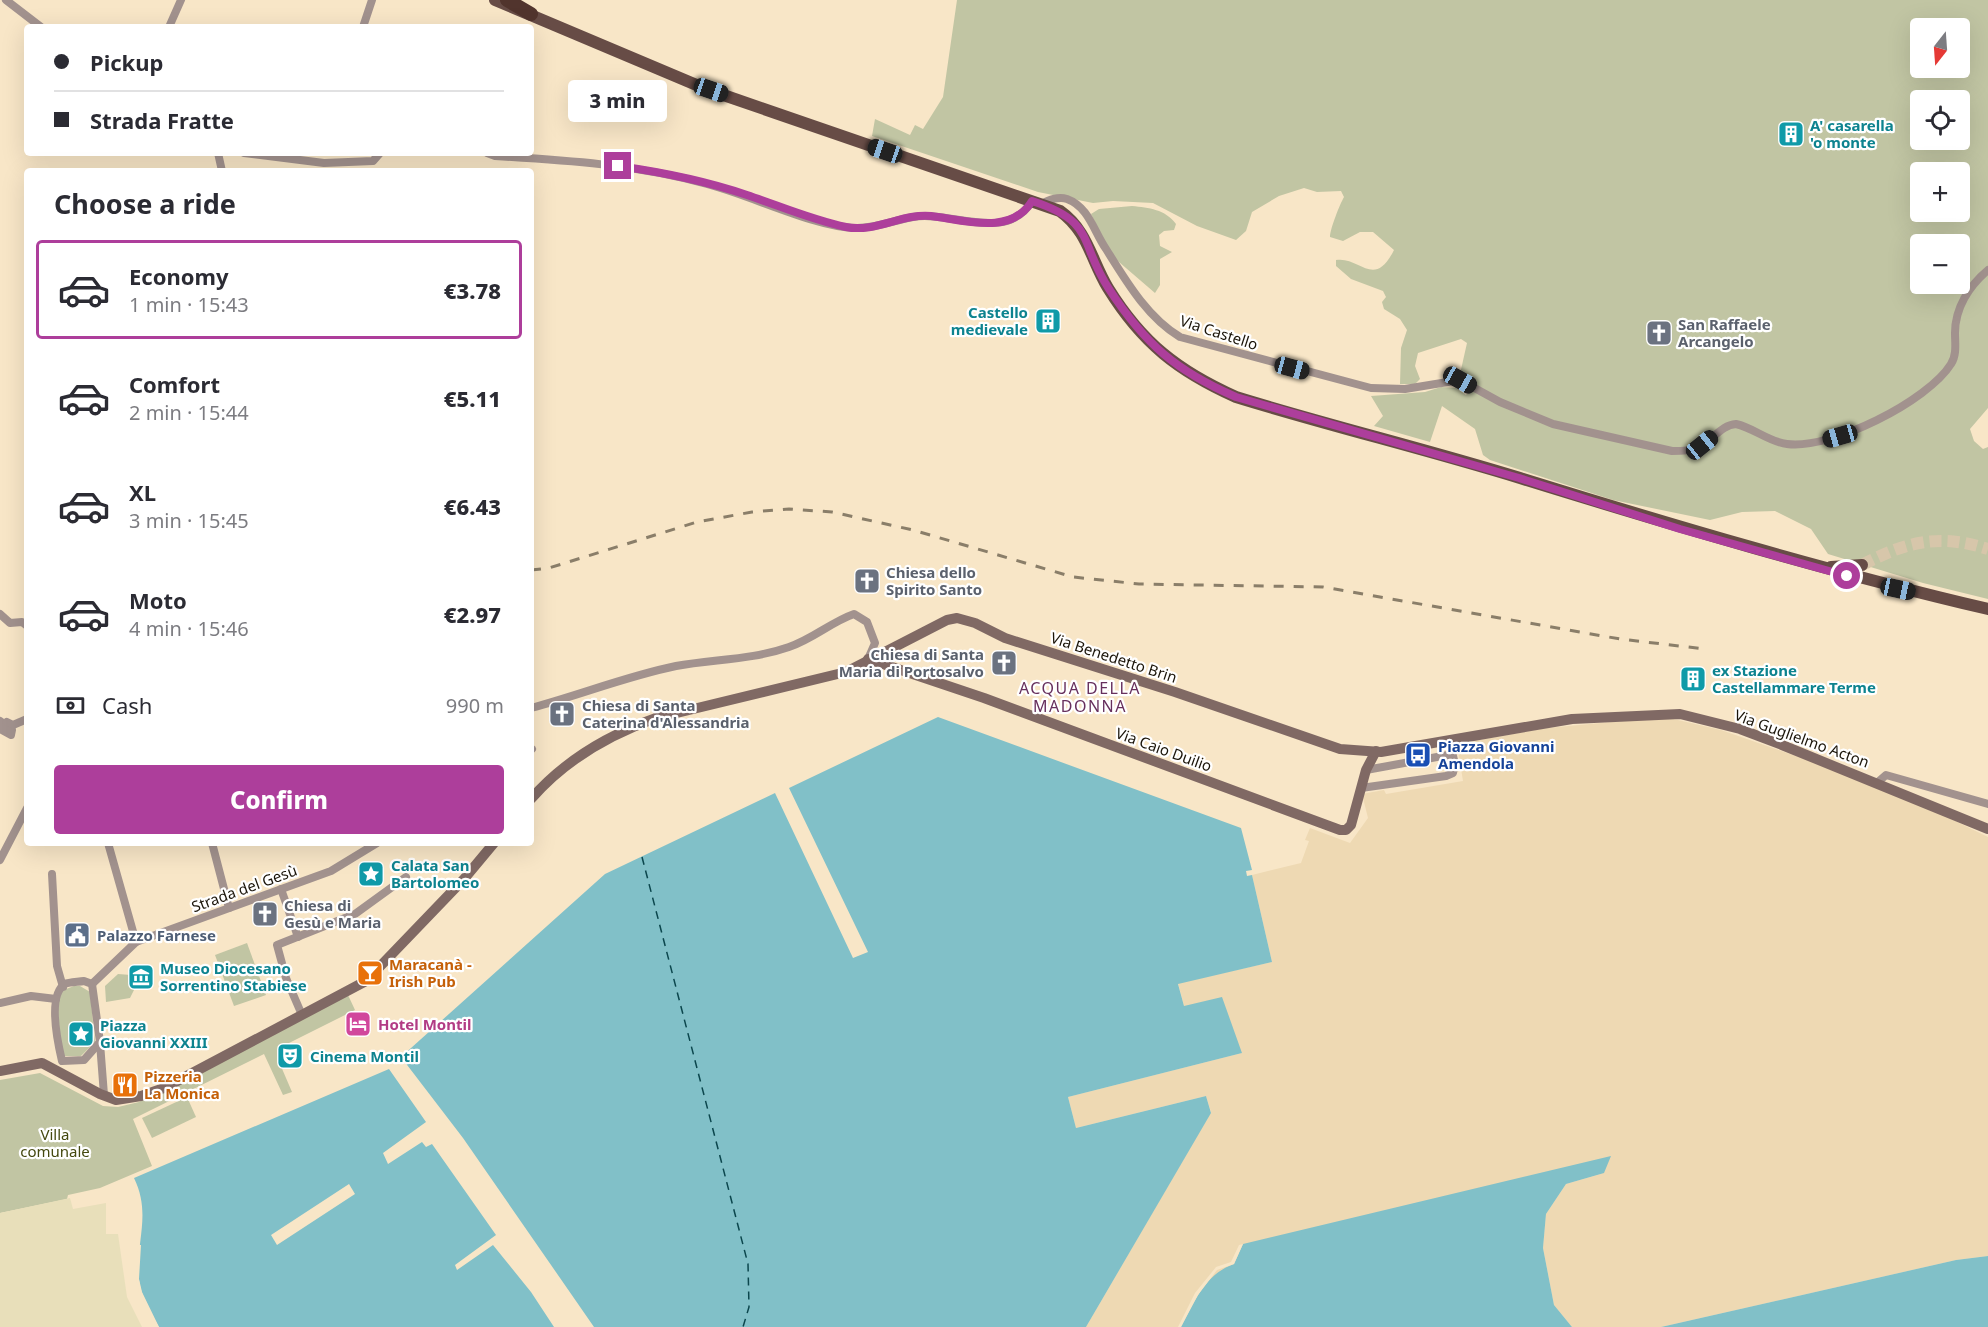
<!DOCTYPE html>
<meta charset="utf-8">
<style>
:root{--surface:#fff;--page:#f2f2f3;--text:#2b2b33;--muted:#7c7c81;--line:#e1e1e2;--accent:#ad3e9b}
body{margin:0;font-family:"Noto Sans",sans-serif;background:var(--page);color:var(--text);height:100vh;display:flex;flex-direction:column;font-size:22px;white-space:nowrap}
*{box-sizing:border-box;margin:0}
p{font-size:20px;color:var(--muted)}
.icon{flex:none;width:33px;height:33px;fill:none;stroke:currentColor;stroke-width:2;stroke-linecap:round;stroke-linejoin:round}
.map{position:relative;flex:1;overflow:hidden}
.drawer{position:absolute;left:24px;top:168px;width:510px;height:678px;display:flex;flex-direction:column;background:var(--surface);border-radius:6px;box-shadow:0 6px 24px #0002}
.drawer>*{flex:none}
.hud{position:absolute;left:24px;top:24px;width:510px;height:132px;border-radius:6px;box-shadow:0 6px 24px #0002;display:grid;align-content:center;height:132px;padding:0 30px;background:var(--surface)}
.needle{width:39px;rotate:197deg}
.tools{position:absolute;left:1910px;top:18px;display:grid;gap:12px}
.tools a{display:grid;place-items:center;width:60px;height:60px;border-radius:6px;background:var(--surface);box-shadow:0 6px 24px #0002;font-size:30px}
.end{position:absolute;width:27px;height:27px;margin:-14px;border:8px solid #ad3e9b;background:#fff;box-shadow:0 0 0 3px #fff}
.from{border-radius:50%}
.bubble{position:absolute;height:42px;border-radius:6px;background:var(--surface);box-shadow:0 6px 24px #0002;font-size:20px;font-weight:800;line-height:42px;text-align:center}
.car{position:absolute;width:18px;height:36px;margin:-18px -9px;border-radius:8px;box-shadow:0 0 4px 2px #0007;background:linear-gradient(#222 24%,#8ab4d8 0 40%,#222 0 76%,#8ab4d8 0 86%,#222 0)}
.hud b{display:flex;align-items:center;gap:21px;height:57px;font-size:22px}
.hud b+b{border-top:2px solid var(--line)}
.hud i{width:15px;height:15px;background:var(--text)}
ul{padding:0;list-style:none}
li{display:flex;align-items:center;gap:18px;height:99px;margin:0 12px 9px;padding:0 18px;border:3px solid transparent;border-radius:6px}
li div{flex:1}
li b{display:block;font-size:22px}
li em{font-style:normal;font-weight:800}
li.on{border-color:var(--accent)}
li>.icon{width:54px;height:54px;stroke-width:1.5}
h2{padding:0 30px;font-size:27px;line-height:72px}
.pay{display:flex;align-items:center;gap:15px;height:66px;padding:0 30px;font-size:22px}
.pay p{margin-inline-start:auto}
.button{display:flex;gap:12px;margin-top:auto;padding:12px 30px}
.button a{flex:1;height:69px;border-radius:6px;background:var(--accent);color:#fff;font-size:24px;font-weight:800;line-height:69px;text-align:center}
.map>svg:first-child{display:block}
.built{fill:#eed9b3}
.green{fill:#c1c5a3;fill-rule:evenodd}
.sand{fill:#e8dfba}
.water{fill:#81c0c8}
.pier{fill:#f8e6c7}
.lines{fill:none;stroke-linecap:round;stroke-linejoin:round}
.ferry{stroke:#0b464d;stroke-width:1.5;stroke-dasharray:8 6;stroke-linecap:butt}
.primary-tunnel{stroke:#d7c6aa;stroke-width:12;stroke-dasharray:12 6;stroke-linecap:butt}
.street{stroke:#a2928e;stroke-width:8}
.secondary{stroke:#806964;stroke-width:10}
.primary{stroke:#674c46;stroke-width:12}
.highway{stroke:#51342d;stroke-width:14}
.rail{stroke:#8a7e69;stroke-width:3;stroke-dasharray:10 10;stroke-linecap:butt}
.route{stroke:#ad3e9b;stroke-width:8}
.labels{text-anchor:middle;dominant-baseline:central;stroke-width:4.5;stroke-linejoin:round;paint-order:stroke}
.culture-label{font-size:15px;font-weight:bold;fill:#0d838f;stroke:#fff;text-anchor:start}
.worship-label{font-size:15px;font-weight:bold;fill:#5b616d;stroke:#fff;text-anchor:start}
.street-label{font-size:15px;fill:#1a1409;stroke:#fff}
.transit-label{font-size:15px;font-weight:bold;fill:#164399;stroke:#fff;text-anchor:start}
.service-label{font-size:15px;font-weight:bold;fill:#4e5e75;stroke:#fff;text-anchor:start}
.food-label{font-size:15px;font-weight:bold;fill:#c56008;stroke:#fff;text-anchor:start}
.hotel-label{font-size:15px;font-weight:bold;fill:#b23c85;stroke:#fff;text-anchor:start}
.park-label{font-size:15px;fill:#454910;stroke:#fff}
.neighbourhood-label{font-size:16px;letter-spacing:1.5px;fill:#67305d;stroke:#fff}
</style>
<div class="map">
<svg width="1988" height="1327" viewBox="0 0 1988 1327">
<rect width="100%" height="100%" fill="#f8e6c7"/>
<polygon class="built" points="1665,717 1721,730 1816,763 1943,815 1988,837 1988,1256 1956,1260 1661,1327 1572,1327 1554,1305 1543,1248 1546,1214 1566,1184 1604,1173 1234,1264 1198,1295 1181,1327 1086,1327 1211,1112 1206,1096 1076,1128 1068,1097 1242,1053 1184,1006 1178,983 1272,962 1252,875 1301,863 1309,841 1305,840 1310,828 1350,843 1368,818 1362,794 1384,790 1386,794 1463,781 1457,744 1547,728"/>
<g class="green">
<path d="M957 0H1988V408L1970 429 1974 441 1983 449 1988 447V599L1923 583 1828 554 1811 529 1775 511 1742 512 1710 520 1613 500 1490 460 1483 455 1475 429 1442 406 1430 442 1374 426 1383 416 1371 396 1425 392 1441 387 1456 388 1466 395 1475 383 1460 374 1467 343 1461 339 1418 353 1415 366 1420 379 1415 384H1400L1401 348 1407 330 1400 319 1384 309 1382 302 1386 297 1383 291 1351 279 1336 266V260C1360 256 1374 290 1394 250L1373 232H1360L1343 241 1330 237C1330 229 1340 204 1344 197L1341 191 1317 192 1304 188 1279 196 1252 212 1246 231 1236 240 1197 226 1153 203 1113 201 1093 203 1038 192 872 136 875 119 910 135 915 125 923 129 943 97ZM1920 28H1959V68H1920ZM1920 100H1959V140H1920ZM1920 172H1959V212H1920ZM1920 244H1959V284H1920Z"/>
<path d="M1132 206C1149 208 1165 209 1176 224L1174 230 1164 231 1159 235 1160 246 1172 252 1160 259V285L1155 293 1112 256 1091 214 1099 209Z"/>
<polygon points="247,943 266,995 234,1006 215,955"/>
<polygon points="118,974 131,975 134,990 130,998 106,1002 105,986"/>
<polygon points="74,986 80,986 90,992 95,1042 81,1056 63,1056 56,1004 61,991"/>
<polygon points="348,995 355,1010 285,1045 286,1052 280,1064 292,1092 283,1095 264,1054 133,1119 152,1166 100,1188 68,1195 67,1199 0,1213 0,1080 40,1073 103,1106 118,1107 139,1102"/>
<polygon points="187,1097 196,1117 152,1138 142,1118"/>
</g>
<polygon class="sand" points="70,1198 73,1209 106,1203 106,1234 118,1234 127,1297 142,1327 0,1327 0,1213"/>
<g class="water">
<polygon points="938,717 1241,828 1252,870 1246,871 1247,876 1252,875 1272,962 1178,984 1184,1006 1222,997 1242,1053 1068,1097 1076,1128 1206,1096 1211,1113 1086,1327 594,1327 463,1138 401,1057 605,874 775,793 853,958 868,952 789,788"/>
<path d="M389 1069 426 1122 383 1153 388 1164 422 1142 426 1147 432 1144 496 1235 455 1265 457 1270 493 1245 531 1292 554 1327H159C151 1313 141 1297 139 1280 135 1242 152 1215 134 1178Z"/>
<path d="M1611 1156 1604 1173 1566 1184 1546 1214 1543 1248 1554 1305 1572 1327H1181C1194 1302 1205 1274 1234 1264L1243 1244Z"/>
<polygon points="1988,1256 1988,1327 1661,1327 1956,1260"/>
</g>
<g class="pier">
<polygon points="349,1184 355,1194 277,1245 271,1235"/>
<polygon points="1243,1244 1234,1264 1217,1270 1198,1295 1181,1327 1178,1327 1195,1293 1216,1267 1231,1262 1239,1245"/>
<polygon points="138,1245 141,1245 139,1279 142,1292 159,1327 156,1327 139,1292 136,1279"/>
</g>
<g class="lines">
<polyline class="ferry" points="642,857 748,1264 749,1307 743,1327"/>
<path class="primary-tunnel" d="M1862 565C1906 542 1938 533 1988 549"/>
<g class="street">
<polyline points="6,0 41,27"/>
<polyline points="169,27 181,0"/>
<polyline points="363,27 372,0"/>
<polyline points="218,153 222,171"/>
<polyline points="244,153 324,163 373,161 380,153"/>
<path d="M487 153 495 156C566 160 638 165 707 184 750 195 814 227 855 228 875 229 894 220 913 217 950 210 1006 244 1032 201"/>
<path d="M1041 204C1049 200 1058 196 1067 199 1089 207 1094 232 1106 249 1126 281 1147 317 1180 337L1371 388 1405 389 1460 380 1500 402 1553 424 1672 451C1682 451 1691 451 1700 446 1713 440 1721 425 1736 424 1754 428 1769 442 1787 444 1831 450 1928 401 1951 364 1957 355 1955 343 1955 333 1955 308 1969 286 1988 270"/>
<polyline points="0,614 10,623 22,622 27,626"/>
<path d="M531 708C580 695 627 676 676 666 714 659 752 660 789 647 813 639 831 622 854 614L867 622 875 643 868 659"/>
<polyline points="0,721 12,730 11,735 0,729"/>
<polyline points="7,722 13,725 27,719"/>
<polyline points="531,750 532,749"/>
<polyline points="1878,782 1886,775 1988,804"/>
<polyline points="1361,788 1446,776 1453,773 1455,764 1453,756 1448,755 1366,770"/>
<polyline points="108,843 136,942"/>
<polyline points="212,843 229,908"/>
<polyline points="0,860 27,808"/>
<polyline points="52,874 57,966 63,987"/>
<polyline points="281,889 298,937"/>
<path d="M84 981 92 984 100 1042 84 1060 62 1061C58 1044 47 995 65 984 69 982 78 982 84 981Z"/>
<polyline points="92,984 136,942 331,871 377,843"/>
<polyline points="0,1003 31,996 56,999"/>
<polyline points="302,1015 286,978 277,945 355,914 406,877"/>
<polyline points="100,1043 104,1095"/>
</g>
<g class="secondary">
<polyline points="868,659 984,698 1340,830 1346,830 1351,825 1366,770 1376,751"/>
<path d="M531 799C565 760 608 735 656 718L846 672 947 620 957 618 975 623 1005 638 1175 692 1340 749 1381 752 1572 719 1680 714 1740 729 1782 745 1988 829"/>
<polyline points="0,1071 42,1063 100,1094 116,1100 141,1096 164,1088 366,981 464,879 494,843"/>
</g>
<g class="primary">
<path d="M495 0 706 89 1060 211C1088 231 1091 260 1108 288 1142 343 1178 371 1236 397 1330 426 1426 449 1520 478 1675 526 1830 572 1988 609"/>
<polyline points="1831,567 1862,565"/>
</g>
<polyline class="highway" points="507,0 531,14"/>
<polyline class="rail" points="531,570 549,568 697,522 752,512 789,509 832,512 913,530 1073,577 1139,584 1323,587 1620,639 1705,649"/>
</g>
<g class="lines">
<path class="route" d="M618 166C661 172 706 181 747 195 780 206 812 220 846 227 875 233 903 213 931 216 964 220 1011 236 1032 201 1097 222 1078 242 1109 289 1145 344 1176 371 1236 397L1519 478 1680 529 1847 576"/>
</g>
<defs>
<symbol id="building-square" viewBox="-11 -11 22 22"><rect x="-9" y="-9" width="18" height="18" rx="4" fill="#0f9aa8" stroke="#fff"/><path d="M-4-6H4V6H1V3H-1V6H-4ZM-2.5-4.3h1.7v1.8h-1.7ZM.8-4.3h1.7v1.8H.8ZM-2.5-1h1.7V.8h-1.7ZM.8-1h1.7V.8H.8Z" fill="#fff"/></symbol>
<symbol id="church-square" viewBox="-11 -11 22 22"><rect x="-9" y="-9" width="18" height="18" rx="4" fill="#6b7280" stroke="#fff"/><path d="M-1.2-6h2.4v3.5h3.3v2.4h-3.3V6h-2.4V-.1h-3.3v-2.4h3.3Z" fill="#fff"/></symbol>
<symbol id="bus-square" viewBox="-11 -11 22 22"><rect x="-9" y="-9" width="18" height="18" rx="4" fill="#1a4fb4" stroke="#fff"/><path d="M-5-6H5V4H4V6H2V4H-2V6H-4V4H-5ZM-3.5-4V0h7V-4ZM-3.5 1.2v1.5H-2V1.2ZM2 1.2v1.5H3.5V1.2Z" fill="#fff"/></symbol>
<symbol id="sight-square" viewBox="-11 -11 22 22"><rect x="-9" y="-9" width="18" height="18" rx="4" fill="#0f9aa8" stroke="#fff"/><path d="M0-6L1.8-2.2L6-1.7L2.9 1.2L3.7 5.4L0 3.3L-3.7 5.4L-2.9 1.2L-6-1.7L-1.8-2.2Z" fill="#fff"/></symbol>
<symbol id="civic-square" viewBox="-11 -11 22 22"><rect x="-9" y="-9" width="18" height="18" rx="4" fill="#5c6f8a" stroke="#fff"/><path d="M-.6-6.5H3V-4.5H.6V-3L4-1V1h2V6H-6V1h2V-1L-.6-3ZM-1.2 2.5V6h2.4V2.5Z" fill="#fff"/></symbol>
<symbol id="bar-square" viewBox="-11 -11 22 22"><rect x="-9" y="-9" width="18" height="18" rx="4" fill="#e8710a" stroke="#fff"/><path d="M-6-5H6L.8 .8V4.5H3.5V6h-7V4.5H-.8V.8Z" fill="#fff"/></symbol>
<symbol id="museum-square" viewBox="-11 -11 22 22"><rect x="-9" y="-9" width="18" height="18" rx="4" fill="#0f9aa8" stroke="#fff"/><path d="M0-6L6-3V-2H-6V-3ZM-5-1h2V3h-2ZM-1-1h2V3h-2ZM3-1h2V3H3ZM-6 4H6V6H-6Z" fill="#fff"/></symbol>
<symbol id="hotel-square" viewBox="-11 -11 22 22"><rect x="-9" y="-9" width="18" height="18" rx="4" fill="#d1479c" stroke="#fff"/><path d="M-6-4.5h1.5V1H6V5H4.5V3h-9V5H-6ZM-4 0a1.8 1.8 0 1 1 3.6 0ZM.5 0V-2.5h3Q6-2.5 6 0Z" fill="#fff"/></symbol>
<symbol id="theatre-square" viewBox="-11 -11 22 22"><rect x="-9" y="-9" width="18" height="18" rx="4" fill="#0f9aa8" stroke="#fff"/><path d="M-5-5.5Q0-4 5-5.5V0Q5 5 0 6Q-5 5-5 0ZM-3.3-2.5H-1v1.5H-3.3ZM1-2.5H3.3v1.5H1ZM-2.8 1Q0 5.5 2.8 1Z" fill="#fff"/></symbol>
<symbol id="restaurant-square" viewBox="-11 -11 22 22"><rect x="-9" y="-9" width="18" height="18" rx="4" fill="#e8710a" stroke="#fff"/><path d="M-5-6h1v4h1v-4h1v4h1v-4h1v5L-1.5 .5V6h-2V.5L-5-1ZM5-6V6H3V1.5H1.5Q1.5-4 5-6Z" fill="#fff"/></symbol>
</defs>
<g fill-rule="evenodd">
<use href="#building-square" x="1776" y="119" width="30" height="30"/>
<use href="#building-square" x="1033" y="306" width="30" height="30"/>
<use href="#church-square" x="1644" y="318" width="30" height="30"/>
<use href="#church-square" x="852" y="566" width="30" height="30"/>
<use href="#church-square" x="989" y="648" width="30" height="30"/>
<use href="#building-square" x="1678" y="664" width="30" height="30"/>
<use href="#church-square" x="547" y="699" width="30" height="30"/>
<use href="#bus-square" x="1403" y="740" width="30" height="30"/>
<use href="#sight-square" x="356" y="859" width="30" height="30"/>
<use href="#church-square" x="250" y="899" width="30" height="30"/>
<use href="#civic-square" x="62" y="920" width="30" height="30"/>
<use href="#bar-square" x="355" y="958" width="30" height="30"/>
<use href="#museum-square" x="126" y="962" width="30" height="30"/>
<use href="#hotel-square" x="343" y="1009" width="30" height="30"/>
<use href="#sight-square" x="66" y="1019" width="30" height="30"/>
<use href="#theatre-square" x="275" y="1041" width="30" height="30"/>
<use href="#restaurant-square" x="110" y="1070" width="30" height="30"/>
</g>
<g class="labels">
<g class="culture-label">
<text x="1810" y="125">A' casarella<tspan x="1810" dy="17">'o monte</tspan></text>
<text x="1028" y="312" text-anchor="end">Castello<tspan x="1028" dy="17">medievale</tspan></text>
<text x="1712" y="670">ex Stazione<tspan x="1712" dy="17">Castellammare Terme</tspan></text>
<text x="391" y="865">Calata San<tspan x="391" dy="17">Bartolomeo</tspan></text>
<text x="160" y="968">Museo Diocesano<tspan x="160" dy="17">Sorrentino Stabiese</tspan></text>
<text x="100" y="1025">Piazza<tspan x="100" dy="17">Giovanni XXIII</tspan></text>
<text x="310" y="1056">Cinema Montil</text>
</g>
<g class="worship-label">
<text x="1678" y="324">San Raffaele<tspan x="1678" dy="17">Arcangelo</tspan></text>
<text x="886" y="572">Chiesa dello<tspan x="886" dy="17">Spirito Santo</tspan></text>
<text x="984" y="654" text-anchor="end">Chiesa di Santa<tspan x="984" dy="17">Maria di Portosalvo</tspan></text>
<text x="582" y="705">Chiesa di Santa<tspan x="582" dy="17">Caterina d'Alessandria</tspan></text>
<text x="284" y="905">Chiesa di<tspan x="284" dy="17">Gesù e Maria</tspan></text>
</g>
<g class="street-label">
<text transform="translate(1219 332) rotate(18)">Via Castello</text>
<text transform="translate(1114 657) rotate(18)">Via Benedetto Brin</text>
<text transform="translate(1802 738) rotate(20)">Via Guglielmo Acton</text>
<text transform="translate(1164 749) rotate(20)">Via Caio Duilio</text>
<text transform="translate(244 888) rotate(-20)">Strada del Gesù</text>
</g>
<g class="transit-label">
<text x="1438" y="746">Piazza Giovanni<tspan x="1438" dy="17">Amendola</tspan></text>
</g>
<g class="service-label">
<text x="97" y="935">Palazzo Farnese</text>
</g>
<g class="food-label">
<text x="389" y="964">Maracanà -<tspan x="389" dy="17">Irish Pub</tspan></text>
<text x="144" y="1076">Pizzeria<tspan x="144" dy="17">La Monica</tspan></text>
</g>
<g class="hotel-label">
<text x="378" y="1024">Hotel Montil</text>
</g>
<g class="park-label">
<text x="55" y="1134">Villa<tspan x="55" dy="17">comunale</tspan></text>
</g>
<g class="neighbourhood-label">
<text x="1080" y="688">ACQUA DELLA<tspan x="1080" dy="18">MADONNA</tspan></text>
</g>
</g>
</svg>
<div class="tools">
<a><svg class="needle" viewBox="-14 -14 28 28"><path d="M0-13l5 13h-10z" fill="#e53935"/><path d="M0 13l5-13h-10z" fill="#7c7c81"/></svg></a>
<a><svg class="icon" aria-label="locate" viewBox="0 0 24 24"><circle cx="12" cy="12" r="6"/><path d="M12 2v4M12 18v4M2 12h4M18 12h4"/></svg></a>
<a>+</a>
<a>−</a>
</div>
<i class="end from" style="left:1847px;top:576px"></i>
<i class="end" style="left:618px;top:166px"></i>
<div class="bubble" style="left:568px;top:80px;width:99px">3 min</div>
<i class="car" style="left:711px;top:90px;rotate:109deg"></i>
<i class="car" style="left:885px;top:151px;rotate:289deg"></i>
<i class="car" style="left:1292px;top:368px;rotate:105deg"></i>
<i class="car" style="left:1460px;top:380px;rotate:119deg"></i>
<i class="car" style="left:1840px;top:436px;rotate:254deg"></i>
<i class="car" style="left:1702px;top:445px;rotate:51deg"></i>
<i class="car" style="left:1898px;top:589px;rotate:102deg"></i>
<div class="hud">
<b><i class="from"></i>Pickup</b>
<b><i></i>Strada Fratte</b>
</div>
<section class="drawer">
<h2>Choose a ride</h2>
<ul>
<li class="on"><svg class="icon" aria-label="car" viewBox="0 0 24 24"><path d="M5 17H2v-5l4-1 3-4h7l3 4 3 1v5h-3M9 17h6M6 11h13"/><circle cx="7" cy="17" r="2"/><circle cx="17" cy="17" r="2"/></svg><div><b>Economy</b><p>1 min · 15:43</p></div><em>€3.78</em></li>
<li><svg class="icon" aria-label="car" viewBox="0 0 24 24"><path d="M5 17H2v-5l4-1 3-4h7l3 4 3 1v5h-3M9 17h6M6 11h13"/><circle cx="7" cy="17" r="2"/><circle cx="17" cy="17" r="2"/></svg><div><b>Comfort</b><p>2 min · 15:44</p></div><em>€5.11</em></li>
<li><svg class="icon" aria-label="car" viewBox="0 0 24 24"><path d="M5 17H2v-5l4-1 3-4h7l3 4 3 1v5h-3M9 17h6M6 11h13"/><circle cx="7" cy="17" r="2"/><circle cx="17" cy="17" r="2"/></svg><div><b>XL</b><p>3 min · 15:45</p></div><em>€6.43</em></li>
<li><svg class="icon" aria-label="car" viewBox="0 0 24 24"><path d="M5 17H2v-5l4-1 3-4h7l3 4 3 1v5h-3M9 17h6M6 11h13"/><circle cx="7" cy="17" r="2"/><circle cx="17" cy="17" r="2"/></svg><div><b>Moto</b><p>4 min · 15:46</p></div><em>€2.97</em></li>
</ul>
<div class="pay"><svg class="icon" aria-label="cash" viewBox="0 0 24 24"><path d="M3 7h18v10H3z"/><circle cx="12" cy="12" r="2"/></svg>Cash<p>990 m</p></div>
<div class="button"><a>Confirm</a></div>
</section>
</div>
